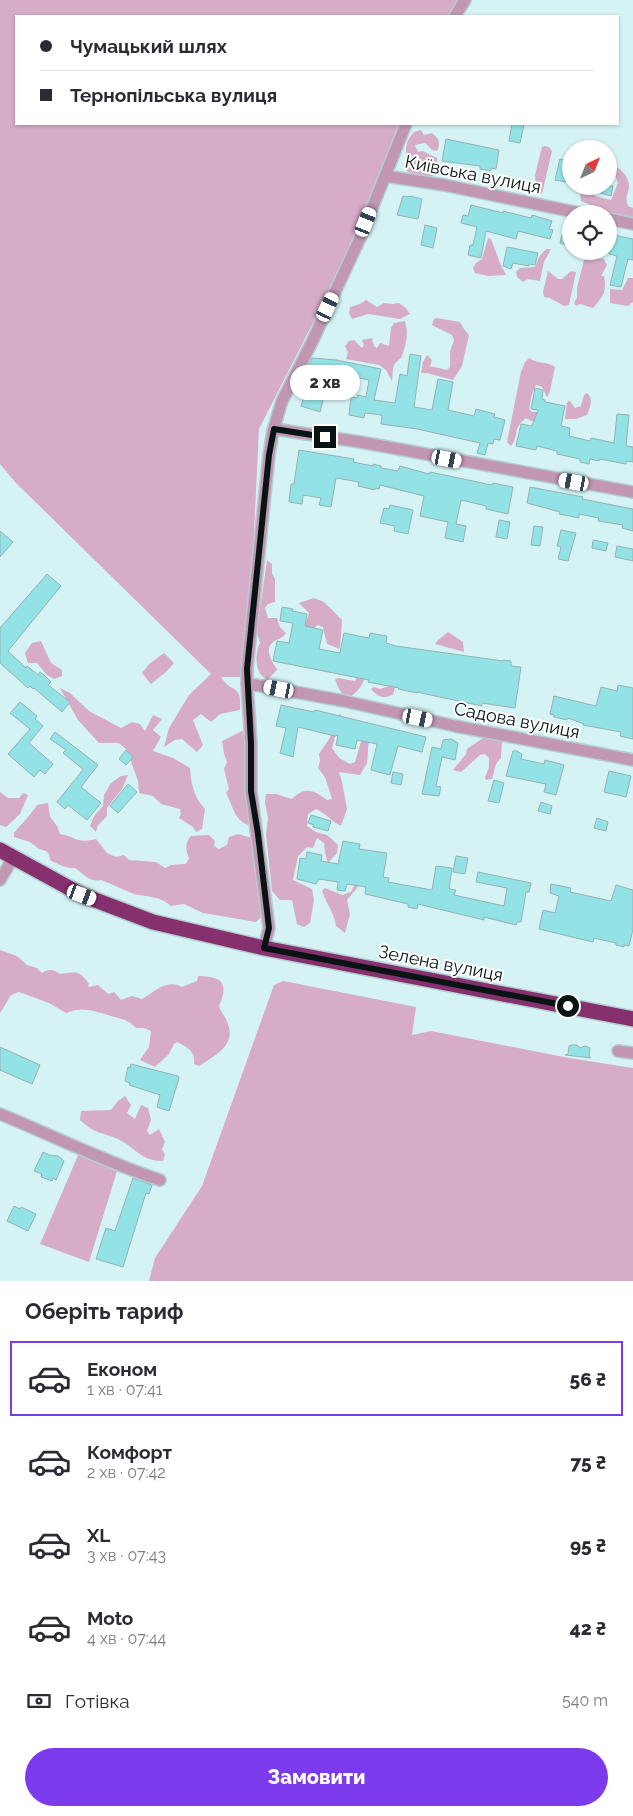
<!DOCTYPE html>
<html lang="uk">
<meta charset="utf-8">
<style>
:root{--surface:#fff;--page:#f7f7f7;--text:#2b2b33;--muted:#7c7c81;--line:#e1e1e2;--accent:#7c3aed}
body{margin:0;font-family:Raleway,sans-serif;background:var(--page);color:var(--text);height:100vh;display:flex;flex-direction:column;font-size:19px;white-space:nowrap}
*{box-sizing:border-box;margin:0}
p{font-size:16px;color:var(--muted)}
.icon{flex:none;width:28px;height:28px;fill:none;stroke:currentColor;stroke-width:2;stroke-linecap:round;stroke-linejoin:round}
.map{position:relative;height:1281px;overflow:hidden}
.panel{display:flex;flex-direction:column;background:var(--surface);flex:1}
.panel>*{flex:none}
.top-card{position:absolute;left:15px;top:15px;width:604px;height:110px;border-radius:0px;box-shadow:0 1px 4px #0004;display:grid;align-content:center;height:110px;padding:0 25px;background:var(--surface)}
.needle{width:32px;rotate:43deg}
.fabs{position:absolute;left:562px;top:140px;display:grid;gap:10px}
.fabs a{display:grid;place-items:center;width:55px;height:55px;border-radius:50%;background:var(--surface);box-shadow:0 1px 4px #0004;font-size:25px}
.end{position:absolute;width:22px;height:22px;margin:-11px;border:6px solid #081313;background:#fff;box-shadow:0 0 0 2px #fff}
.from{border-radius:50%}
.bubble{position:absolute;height:35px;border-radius:18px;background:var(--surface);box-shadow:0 1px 4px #0004;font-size:16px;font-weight:800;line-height:35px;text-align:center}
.car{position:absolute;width:15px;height:30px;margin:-15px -8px;border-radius:6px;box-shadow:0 0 4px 1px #0007;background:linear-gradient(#fff 24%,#345 0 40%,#fff 0 76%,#345 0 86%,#fff 0)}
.top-card b{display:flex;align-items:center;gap:18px;height:48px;font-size:19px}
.top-card b+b{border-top:1px solid var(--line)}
.top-card i{width:12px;height:12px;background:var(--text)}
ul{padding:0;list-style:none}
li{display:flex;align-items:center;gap:15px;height:75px;margin:0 10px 8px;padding:0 15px;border:2px solid transparent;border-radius:0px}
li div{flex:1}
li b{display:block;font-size:19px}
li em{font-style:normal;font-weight:800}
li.active{border-color:var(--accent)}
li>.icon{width:45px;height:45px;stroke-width:1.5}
h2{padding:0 25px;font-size:22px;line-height:60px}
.pay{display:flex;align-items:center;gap:12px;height:55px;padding:0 25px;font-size:19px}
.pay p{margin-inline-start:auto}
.action{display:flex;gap:10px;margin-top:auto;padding:10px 25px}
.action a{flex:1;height:58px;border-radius:30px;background:var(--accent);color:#fff;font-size:20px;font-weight:800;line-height:58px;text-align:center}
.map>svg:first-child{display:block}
.green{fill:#d6acc7}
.building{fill:#92e2e6;stroke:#95b2b3}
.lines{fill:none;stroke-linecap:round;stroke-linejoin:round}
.minor-casing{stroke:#b4cfd1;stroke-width:14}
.highway-casing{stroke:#b4cfd1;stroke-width:18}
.minor{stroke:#c197b2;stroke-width:11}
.highway{stroke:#86306e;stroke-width:15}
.route{stroke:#081313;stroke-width:6}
.labels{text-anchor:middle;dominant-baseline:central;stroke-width:4;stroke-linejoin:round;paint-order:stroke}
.street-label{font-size:18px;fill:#081313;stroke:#fff}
</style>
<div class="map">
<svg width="633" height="1281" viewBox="0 0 633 1281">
<rect width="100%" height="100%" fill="#d5f3f5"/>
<g class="green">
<path d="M0 0H461L452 16H16V124H401L356 238 259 429 247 677H221C232 695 242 682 240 710L220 714 211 722 201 714 193 720 203 745 197 752 182 739 175 740 164 747 169 728 189 695 211 674 16 483 0 464Z"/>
<path d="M421 130 424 135 432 133C439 138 441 143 437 151L432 150 425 143 415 145 418 152 423 151 437 158C438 166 437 171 432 177L408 172 404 168 409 163C404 152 405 141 414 132Z"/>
<polygon points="545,146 549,147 552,151 542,194 536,191 535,175 542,147"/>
<path d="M609 162C617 167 629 174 629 186 629 194 624 196 628 206L633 208V219L616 215 581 201 580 191 590 187 595 196 611 200 618 183 614 173 609 172Z"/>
<polygon points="488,238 491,239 500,263 506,275 488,276 475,273 473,268 476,263 482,259"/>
<polygon points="546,249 551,249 544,262 540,281 528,279 523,282 517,277 516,272 520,268 535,267 539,257"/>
<path d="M585 256 604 259 607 265 601 276H604C607 292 603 297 593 308L580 304 576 306 574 303 577 298V288Z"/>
<polygon points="548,271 558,279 562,279 571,271 576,272 569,305 564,306 550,298 544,297 543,292"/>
<polygon points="628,278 633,278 633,302 628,306 610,303 610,289 622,290"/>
<polygon points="366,300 377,307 384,303 392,304 399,303 406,308 410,314 400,319 368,314 352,319 349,313 350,307 360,304"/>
<polygon points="436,318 460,322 464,329 469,335 462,366 453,380 427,373 421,373 423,362 427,355 432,360 430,366 447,370 450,367 450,352 454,340 452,335 432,325 434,319"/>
<path d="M405 321C409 334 406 344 402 356 400 360 395 362 394 365 392 370 393 377 392 381L386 370 379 365 346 359 348 352 345 346 349 341 354 340 362 348 364 345 362 340 372 338 374 346 377 348 380 343 389 346 391 328 394 323Z"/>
<path d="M529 358C540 365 547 361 555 367L550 391 547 397 542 387 536 385 532 394 529 409 532 412H537L544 417 536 423 526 418C511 430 520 435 511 446L507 442 521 372 525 362Z"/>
<path d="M587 393C594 399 590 407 587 415L576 419H565L567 403 569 400 575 408 581 406 584 395Z"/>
<path d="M267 560 272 564V573L275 579V602L268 604 265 608 268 618H277L280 627 286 633C281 640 278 638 273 642 264 649 272 662 277 669L276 671 267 680C264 677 260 675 259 671 255 664 256 650 260 643L255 625 256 613 261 603Z"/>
<polygon points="314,598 324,602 342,620 340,649 327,644 323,627 318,625 312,629 304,628 309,613 299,603"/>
<polygon points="448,632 463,642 464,652 435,644 437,641"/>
<polygon points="41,641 51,663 62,670 62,676 54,679 47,675 37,663 28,663 25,653 32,643"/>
<polygon points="164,653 174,663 166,672 151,684 142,673 149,664"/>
<path d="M365 674C364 685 358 691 350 697 341 695 338 689 335 679L338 678 355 681 358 675Z"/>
<path d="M390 686 395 687 393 695C382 699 378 697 371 689L374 687 380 689Z"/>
<path d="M60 688 70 693 89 711 121 728 132 722 140 724 145 731 153 715 162 719 153 730 161 737 153 751 173 758 190 768C191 783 194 798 205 809L202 829 196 832 193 827 179 818 181 814 180 809 161 804 153 796 139 793 138 781 127 750 119 743H99L78 720Z"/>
<path d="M341 714 332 748 339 758 350 764 355 762 367 721 370 726 367 763 360 775 339 772 342 782 347 809 341 826C332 822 327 814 316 809L308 814 307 826 316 832 327 835 338 845 337 853 328 863 325 853 324 843 317 838 313 848 307 847 298 856 293 880 312 889 314 900 310 923 304 927 297 924 292 900H280L272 891 266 834 268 818 265 803 266 794H276L292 799C305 786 314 790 327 800L332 799 325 777 318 768 320 761 319 754 331 736 328 730 334 717Z"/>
<path d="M242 731 246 738 251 826C234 821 234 808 226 793L229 789 224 769 227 762 224 754 222 741Z"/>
<polygon points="486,736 502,740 501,758 496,764 492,779 486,780 485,778 489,767 489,758 485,754 480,755 461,772 453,770 466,754 467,749"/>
<polygon points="128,775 122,789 107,808 107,816 98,825 96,832 90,826 94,816 103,806 104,795 111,783 121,776"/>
<polygon points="0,792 8,798 19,798 23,793 28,795 20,814 6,827 0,825"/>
<path d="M48 803 50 817 57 826 60 834C78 837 75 844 96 839L107 853 116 857 124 855 129 860 156 862 165 868 171 865 186 864 189 858C185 849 185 843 191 836L209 835 215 841 214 846 219 849 227 845 229 837 238 834 255 839 266 913 256 922 203 913 184 904 171 906C160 896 148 897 134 894 123 890 112 884 101 880 90 883 84 874 75 868 67 869 58 864 50 860L49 854 46 851 39 849 30 842 14 837V833C22 823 30 816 37 805Z"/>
<path d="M363 875 357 888 347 900 350 914 345 933 336 926C334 912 327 905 322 891L325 888 342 895 351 892 357 880Z"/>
<path d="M0 950 17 956 27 965 37 968 42 973C49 969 53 969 60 974 76 972 79 970 89 984L88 987 98 985 108 994 114 992 121 1000 132 996 142 999C157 991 165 979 182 987L197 981 198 976C222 976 229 983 219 1006 221 1013 226 1017 228 1024 236 1046 214 1056 199 1066L194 1064C195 1050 188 1048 177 1042L174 1044 169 1054 155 1067 140 1060 149 1047 151 1031 144 1028H136C128 1019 120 1019 108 1015 93 1011 82 1006 66 1013L49 1003 19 992 11 995 0 1013Z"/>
<polygon points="283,981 416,1007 412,1035 431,1031 569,1058 633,1068 633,1281 149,1281 155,1258 202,1186 274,985"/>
<path d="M125 1096 131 1105 127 1113 135 1119 141 1105 148 1108 151 1120 147 1131 150 1135 159 1129 165 1142 162 1149 165 1155 163 1161C141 1161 136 1148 118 1139 101 1132 95 1134 80 1120L81 1111 111 1110 118 1101Z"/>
<polygon points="79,1153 117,1171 89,1262 40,1244"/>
</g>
<g class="building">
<polygon points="512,124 524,124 520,143 509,141"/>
<polygon points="446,139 499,150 496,169 491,168 491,171 480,169 480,166 442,161"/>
<polygon points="560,159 571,162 571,183 555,180"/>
<polygon points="587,186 613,186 611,196 587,189"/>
<polygon points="403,196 409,197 410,196 422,199 418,219 397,215"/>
<polygon points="471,205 503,213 503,211 531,218 532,215 552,221 549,229 553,230 550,239 518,231 516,239 486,231 481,258 468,255 470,245 473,245 477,227 461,223 463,215 468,216"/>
<polygon points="425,225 437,228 433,248 421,245"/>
<polygon points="609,234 633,239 633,260 628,259 621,287 610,285 617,256 609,254"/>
<polygon points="562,235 571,237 571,246 560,243"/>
<polygon points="507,247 538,253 535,265 529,264 529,266 513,263 511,269 503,266"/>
<polygon points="410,354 421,356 414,407 432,410 438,379 453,382 448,410 474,416 476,409 495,414 494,417 505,420 500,440 494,439 493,444 488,443 485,455 477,453 480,443 417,429 381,424 382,415 365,413 364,418 349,415 351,397 357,398 358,395 366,397 369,380 353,377 352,380 343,378 344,374 315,373 311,380 303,377 312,358 336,360 381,369 374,400 395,403 400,374 407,376"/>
<polygon points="535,388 543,390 542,399 545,400 545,402 565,406 561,426 570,428 569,436 590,441 591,438 614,443 617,414 629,415 626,446 633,447 633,462 626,461 626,464 600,459 599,461 590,459 589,464 580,462 580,459 557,454 557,451 537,446 536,450 516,446 521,424 532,426 538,410 531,409"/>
<polygon points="305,391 324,396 320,412 301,406"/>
<polygon points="299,450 354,459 353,462 373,466 373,464 381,466 381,468 398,471 400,466 429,474 430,472 492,485 493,483 513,487 508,514 486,509 486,506 461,500 456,524 466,526 463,542 445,538 448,522 420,516 424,496 380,485 379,489 375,488 375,490 358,486 359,482 336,478 331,507 319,505 321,498 303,495 302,504 289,502 291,484 294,484"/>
<polygon points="530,487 583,497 582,499 633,509 633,531 622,528 623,525 598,521 599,518 579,514 579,518 559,514 560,512 527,503"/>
<polygon points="390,505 413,510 408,534 394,531 395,526 380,523 384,508 389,509"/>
<polygon points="499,520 510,522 507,539 496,537"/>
<polygon points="534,526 543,527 540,546 531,545"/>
<polygon points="561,530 576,533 568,561 558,559 561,547 557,546"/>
<polygon points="0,531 13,542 0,557"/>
<polygon points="593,540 608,543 606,551 592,548"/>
<polygon points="617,546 633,549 633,561 615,557"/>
<polygon points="47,574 61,586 8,651 26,668 27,666 38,675 40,672 44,675 51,682 48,685 70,702 62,712 34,688 33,689 30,686 28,688 0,663 0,628"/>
<polygon points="282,607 293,609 292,611 307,614 305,626 323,630 319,649 340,653 344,633 369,638 370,633 387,636 386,643 396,646 503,661 503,660 511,661 511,666 521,667 515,708 482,703 482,706 449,699 417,692 417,693 398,689 399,688 368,682 369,680 273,661 277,641 289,643 293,623 280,621"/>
<polygon points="618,685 633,688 633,739 620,736 621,732 583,725 584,724 568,718 567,720 554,717 554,715 550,714 554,696 596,706 601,687 617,691"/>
<polygon points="20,702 37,716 35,719 43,726 29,743 53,764 45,774 40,770 34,777 8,754 30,729 10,713"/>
<polygon points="281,705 314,712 315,710 426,737 422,752 398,746 390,775 371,770 377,744 357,740 355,749 336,745 338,735 335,736 298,727 293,757 280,753 286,728 276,726"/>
<polygon points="55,732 98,765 81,787 101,803 87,820 68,805 65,809 57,802 82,771 83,769 63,753 66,750 50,739"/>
<polygon points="451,739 458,743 455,760 442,757 436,786 441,787 439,796 422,794 432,747 441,749 443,740"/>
<polygon points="126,750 133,757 126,765 119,759"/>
<polygon points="513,751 517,751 522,754 521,759 544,764 545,760 564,765 556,795 544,792 546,784 506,776"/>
<polygon points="609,771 631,776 626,797 604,792"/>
<polygon points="393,772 403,774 401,785 391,783"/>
<polygon points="494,780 504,783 499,803 488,801"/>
<polygon points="128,784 137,792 118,813 110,806"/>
<polygon points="541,802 552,806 550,814 538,811"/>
<polygon points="311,815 331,821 328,831 313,827 314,825 308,823"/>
<polygon points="597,818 608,822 606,831 594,828"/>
<polygon points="343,841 360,844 359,849 387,853 383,877 389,878 388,882 432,890 436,866 452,868 449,889 456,890 454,895 504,906 507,888 476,882 478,872 531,883 529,892 526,892 521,922 517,922 516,925 484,917 484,920 418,904 417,909 408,907 408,904 365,894 366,887 347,884 345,891 337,890 338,882 319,879 316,884 297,879 300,858 306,859 307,852 322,855 321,861 338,864"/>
<polygon points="456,856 468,858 465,874 453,872"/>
<polygon points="551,884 571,888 570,892 611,901 616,885 633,890 633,929 629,946 624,945 624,947 616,945 616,943 594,938 593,942 539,929 543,910 555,913 559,896 550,893"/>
<polygon points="572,1045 577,1045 580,1048 585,1046 590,1048 589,1057 591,1058 565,1055 568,1054 569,1046"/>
<polygon points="0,1047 40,1065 32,1084 0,1070"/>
<polygon points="131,1064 178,1076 179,1078 169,1111 157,1107 160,1095 129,1085 130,1083 125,1081 128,1067 130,1068"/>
<polygon points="43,1152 49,1155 58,1156 64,1161 56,1180 53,1178 52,1181 41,1177 42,1174 34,1171"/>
<polygon points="133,1178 152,1185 149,1194 146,1193 123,1267 96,1259 106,1228 115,1231"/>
<polygon points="14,1206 20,1209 21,1207 36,1214 28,1231 7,1221"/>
</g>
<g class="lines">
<defs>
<g id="minor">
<polyline points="455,16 465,0"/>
<polyline points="385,176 444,185 584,214"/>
<polyline points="609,219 633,224"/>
<polyline points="274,429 360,442 633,492"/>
<polyline points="247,684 262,686 344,701 455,726 633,760"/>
<polyline points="0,880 13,858"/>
<polyline points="264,948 269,928 251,791 251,743 247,684 247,669 269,455 273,431 282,401 312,342 360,238 406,124"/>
<polyline points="618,1051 633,1053"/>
<path d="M0 1114C54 1136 105 1162 160 1180"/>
</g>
<polyline id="highway" points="0,850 82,895 153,922 264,948 633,1019"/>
</defs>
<use href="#minor" class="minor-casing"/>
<use href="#highway" class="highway-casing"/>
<use href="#minor" class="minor"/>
<use href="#highway" class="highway"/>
</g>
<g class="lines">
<polyline class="route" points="325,437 274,429 269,455 247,669 251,743 251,791 258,834 269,928 264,948 568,1006"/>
</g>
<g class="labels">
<g class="street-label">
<text transform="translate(473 174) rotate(11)">Київська вулиця</text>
<text transform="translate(517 720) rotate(11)">Садова вулиця</text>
<text transform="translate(441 963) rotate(11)">Зелена вулиця</text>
</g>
</g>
</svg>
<div class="fabs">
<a><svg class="needle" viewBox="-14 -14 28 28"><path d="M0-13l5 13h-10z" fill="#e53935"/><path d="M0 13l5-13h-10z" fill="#7c7c81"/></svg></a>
<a><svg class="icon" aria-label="locate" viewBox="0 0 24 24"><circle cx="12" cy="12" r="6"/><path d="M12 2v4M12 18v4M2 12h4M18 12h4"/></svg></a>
</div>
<i class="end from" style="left:568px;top:1006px"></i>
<i class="end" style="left:325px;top:437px"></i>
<div class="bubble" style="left:290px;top:365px;width:70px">2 хв</div>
<i class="car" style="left:366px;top:222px;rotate:22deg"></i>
<i class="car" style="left:328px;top:307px;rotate:25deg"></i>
<i class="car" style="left:447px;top:459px;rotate:101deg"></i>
<i class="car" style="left:574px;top:482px;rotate:280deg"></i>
<i class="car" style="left:279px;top:689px;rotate:281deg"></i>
<i class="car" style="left:418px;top:718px;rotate:102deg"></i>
<i class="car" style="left:82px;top:895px;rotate:111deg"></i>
<div class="top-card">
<b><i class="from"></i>Чумацький шлях</b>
<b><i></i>Тернопільська вулиця</b>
</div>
</div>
<section class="panel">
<h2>Оберіть тариф</h2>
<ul>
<li class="active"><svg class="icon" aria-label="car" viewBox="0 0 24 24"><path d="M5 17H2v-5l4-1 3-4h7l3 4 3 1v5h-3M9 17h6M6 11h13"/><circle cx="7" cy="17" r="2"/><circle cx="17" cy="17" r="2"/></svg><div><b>Економ</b><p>1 хв · 07:41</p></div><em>56 ₴</em></li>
<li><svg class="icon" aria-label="car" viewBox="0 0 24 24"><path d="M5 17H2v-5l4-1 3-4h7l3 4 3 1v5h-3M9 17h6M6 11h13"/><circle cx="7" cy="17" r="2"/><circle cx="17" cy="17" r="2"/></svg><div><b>Комфорт</b><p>2 хв · 07:42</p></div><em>75 ₴</em></li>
<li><svg class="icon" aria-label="car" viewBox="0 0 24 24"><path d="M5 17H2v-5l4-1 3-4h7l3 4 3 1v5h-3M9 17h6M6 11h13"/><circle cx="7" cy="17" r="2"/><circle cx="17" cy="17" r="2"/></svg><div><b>XL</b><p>3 хв · 07:43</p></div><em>95 ₴</em></li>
<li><svg class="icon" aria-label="car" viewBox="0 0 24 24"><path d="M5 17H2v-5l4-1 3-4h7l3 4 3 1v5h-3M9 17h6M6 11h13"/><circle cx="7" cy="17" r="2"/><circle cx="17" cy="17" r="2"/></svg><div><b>Moto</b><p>4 хв · 07:44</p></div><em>42 ₴</em></li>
</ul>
<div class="pay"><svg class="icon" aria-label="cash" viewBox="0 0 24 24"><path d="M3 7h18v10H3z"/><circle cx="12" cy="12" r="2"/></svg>Готівка<p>540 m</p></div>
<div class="action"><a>Замовити</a></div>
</section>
